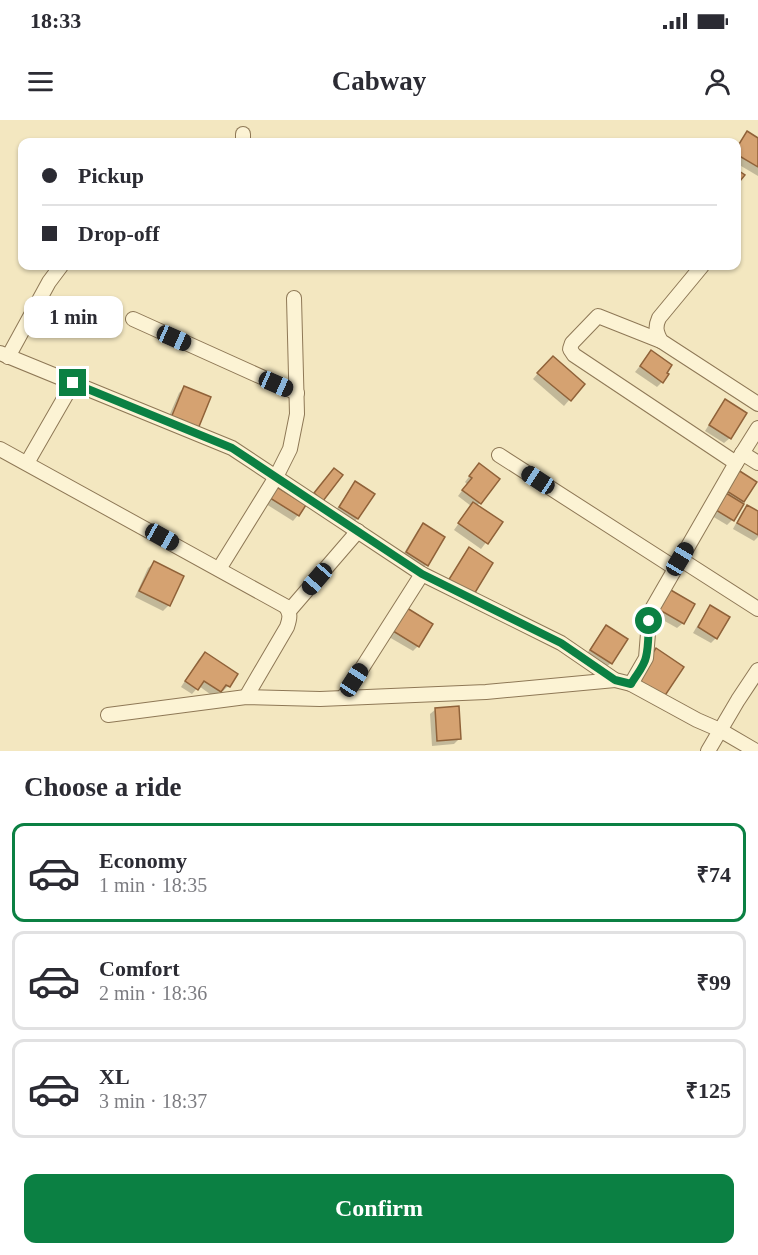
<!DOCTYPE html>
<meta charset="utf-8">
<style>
:root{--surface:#fff;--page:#f2f2f3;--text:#2b2b33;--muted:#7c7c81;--line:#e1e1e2;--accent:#0b8043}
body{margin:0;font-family:Georgia,serif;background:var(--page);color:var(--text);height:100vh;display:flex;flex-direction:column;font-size:22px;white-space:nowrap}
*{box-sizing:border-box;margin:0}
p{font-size:20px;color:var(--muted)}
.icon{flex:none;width:33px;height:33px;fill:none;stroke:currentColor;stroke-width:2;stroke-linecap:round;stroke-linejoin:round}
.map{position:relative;height:631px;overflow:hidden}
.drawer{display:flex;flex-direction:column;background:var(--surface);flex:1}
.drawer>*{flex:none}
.hud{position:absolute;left:18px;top:18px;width:723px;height:132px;border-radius:12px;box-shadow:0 2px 4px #0004;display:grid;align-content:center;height:132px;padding:0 24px;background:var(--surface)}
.end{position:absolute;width:27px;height:27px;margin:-14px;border:8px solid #0b8043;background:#fff;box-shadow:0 0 0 3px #fff}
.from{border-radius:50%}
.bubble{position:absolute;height:42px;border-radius:12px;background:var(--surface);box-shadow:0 2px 4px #0004;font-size:20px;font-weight:800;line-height:42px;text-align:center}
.car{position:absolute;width:18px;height:36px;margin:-18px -9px;border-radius:8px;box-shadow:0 0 4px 2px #0007;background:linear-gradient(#222 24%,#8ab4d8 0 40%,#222 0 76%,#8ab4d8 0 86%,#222 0)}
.hud b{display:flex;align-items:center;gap:21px;height:57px;font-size:22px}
.hud b+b{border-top:2px solid var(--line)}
.hud i{width:15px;height:15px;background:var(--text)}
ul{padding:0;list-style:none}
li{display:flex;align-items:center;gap:18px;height:99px;margin:0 12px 9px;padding:0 12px;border:3px solid var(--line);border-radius:12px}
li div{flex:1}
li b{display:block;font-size:22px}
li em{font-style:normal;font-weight:800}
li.active{border-color:var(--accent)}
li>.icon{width:54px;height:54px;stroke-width:1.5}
h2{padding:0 24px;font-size:27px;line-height:72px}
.button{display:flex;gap:12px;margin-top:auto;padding:12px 24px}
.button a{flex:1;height:69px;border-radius:12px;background:var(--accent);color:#fff;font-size:24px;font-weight:800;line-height:69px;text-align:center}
.status{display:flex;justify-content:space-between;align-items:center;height:42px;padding:0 30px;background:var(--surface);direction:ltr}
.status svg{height:16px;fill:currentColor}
header{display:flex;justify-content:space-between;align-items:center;height:78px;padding:0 24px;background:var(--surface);font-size:27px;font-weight:800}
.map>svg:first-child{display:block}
.shadow{fill:#0003}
.building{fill:#d5a271;stroke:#906239;stroke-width:1.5}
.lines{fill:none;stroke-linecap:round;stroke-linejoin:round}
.street-casing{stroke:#8e7856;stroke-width:16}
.street{stroke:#fcf3d4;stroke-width:14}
.route{stroke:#0b8043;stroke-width:8}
</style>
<div class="status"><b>18:33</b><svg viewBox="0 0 49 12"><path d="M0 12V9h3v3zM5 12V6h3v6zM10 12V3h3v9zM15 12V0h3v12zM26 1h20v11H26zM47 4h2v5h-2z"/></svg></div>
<header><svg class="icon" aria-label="menu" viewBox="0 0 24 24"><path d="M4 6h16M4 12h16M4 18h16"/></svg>Cabway<svg class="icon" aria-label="person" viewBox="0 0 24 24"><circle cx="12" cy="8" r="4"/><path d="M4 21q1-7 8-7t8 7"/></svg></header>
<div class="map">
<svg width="758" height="631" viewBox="0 0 758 631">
<rect width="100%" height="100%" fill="#f3e7c0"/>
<g class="shadow">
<polygon points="747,13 758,20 758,56 736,43 736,28 742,19"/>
<polygon points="651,232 662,262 657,267 635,252"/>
<polygon points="547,243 583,264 564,286 533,259"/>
<polygon points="184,268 209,278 166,303 179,273"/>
<polygon points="726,281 730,318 724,323 705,311 720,287"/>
<polygon points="474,350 498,359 477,386 501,403 481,429 454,410 471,386 458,376 467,364 465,362"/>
<polygon points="735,350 743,381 740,384 742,385 732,400 727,405 707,393"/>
<polygon points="355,363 373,375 357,399 352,404 334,393 350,369"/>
<polygon points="272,374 298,395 293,401 266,384"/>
<polygon points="748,387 758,392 758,417 754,421 733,409 742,392"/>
<polygon points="424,405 426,445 421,450 401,438 418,410"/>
<polygon points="154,443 169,485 163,491 135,477 148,448"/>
<polygon points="664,477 683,503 677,508 654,495"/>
<polygon points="711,487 716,518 711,523 693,513 705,493"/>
<polygon points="402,496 418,526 413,531 389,517"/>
<polygon points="606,506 611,543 605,548 586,535 601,512"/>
<polygon points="205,534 228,566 223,571 221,570 214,577 199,566 192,574 181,567 199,539"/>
<polygon points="436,589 459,619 454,624 432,626 430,594"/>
</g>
<g class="building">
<polygon points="747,11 758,18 758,47 736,34 736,29"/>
<polygon points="736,49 745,55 736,66"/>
<polygon points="651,230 672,245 667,253 669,254 663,263 640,246"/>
<polygon points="553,236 585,264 571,281 537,253"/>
<polygon points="184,266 211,277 198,309 171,298"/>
<polygon points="725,279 747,293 731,319 709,305"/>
<polygon points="479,343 500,359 481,384 462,370 472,358 469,356"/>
<polygon points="334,348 343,355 323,381 314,373"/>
<polygon points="735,348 757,362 744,382 722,368"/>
<polygon points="355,361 375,374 358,399 339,387"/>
<polygon points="277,367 306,385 299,396 270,378"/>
<polygon points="721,370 744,384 734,401 711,387"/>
<polygon points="473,382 503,402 488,424 458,403"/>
<polygon points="747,385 758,391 758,415 737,403"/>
<polygon points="423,403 445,417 428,446 406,432"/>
<polygon points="469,427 493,443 473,476 448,461"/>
<polygon points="154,441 184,456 170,486 139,471"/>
<polygon points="669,469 695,484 684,504 658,489"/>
<polygon points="710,485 730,497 717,519 698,507"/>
<polygon points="407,488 433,504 419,527 393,511"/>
<polygon points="606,505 628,519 612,544 590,530"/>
<polygon points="656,528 684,547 664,577 636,559"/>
<polygon points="205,532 238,554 230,567 226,565 221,572 204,561 198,570 185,561"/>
<polygon points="459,586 461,619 437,621 435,588"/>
</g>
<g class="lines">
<defs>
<g id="street">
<polyline points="243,14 243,22"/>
<path d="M702 146 659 198C655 207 656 212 661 221L758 284"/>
<polyline points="133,199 297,273"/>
<polyline points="661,221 598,196 572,223 570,229 574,235 736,343"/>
<polyline points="0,233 232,328 422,454 561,523 615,560 631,564 697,600 720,610 756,631"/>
<polyline points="8,237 49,162 61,146"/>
<path d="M0 329 285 486C291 493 290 498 287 507L246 577"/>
<polyline points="742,333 758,343"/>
<polyline points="499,335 675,448"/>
<polyline points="27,343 73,263"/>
<polyline points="680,439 758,489"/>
<polyline points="219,449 276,357 290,329 297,294 294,178"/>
<polyline points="289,491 358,411"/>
<polyline points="631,564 646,538 649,501 652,489 736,343 758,308"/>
<polyline points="343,578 422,454"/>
<polyline points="108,595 246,577 320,579 486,572 615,560"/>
<polyline points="708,631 738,580 758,550"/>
</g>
</defs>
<use href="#street" class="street-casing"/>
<use href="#street" class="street"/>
</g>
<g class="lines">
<path class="route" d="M73 263 232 328 422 454 561 523 615 560 631 564C636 555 644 547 646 537 649 525 648 513 649 501"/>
</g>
</svg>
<i class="end from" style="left:649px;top:501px"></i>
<i class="end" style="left:73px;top:263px"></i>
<div class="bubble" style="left:24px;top:176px;width:99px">1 min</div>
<i class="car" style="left:174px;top:218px;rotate:114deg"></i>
<i class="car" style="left:276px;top:264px;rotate:114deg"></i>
<i class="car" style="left:538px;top:360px;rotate:303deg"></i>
<i class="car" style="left:162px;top:417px;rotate:119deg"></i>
<i class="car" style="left:680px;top:439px;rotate:31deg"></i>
<i class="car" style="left:317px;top:459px;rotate:221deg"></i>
<i class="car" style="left:354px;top:560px;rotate:33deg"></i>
<div class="hud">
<b><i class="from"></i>Pickup</b>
<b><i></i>Drop-off</b>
</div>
</div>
<section class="drawer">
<h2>Choose a ride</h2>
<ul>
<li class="active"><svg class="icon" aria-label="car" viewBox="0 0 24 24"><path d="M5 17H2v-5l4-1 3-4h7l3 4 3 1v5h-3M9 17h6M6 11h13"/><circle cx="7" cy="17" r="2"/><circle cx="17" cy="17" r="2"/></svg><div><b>Economy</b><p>1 min · 18:35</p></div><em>₹74</em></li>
<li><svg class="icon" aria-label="car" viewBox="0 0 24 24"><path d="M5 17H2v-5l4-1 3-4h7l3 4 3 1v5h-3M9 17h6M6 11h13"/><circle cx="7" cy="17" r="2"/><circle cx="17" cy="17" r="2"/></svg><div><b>Comfort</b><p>2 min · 18:36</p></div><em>₹99</em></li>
<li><svg class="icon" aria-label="car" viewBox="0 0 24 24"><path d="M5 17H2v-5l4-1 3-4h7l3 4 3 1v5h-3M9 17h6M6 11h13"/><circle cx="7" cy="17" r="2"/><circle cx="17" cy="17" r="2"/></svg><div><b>XL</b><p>3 min · 18:37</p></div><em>₹125</em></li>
</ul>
<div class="button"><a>Confirm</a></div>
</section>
